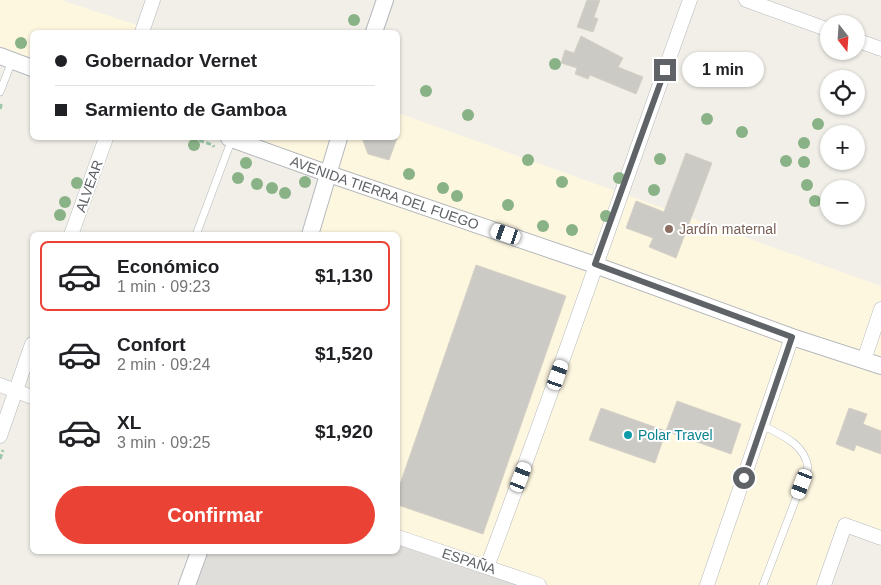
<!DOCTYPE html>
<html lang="es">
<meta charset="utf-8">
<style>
:root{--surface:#fff;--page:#f6f6f6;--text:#202124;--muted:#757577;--line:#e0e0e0;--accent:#ea4335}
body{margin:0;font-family:Helvetica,sans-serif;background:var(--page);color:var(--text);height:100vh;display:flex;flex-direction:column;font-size:19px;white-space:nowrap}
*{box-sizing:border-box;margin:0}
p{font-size:16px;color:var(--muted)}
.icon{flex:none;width:28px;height:28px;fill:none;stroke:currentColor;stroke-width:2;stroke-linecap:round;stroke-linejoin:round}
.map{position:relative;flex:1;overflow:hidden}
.panel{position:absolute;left:30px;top:232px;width:370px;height:322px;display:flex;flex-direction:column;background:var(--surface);border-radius:8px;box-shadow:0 1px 4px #0004}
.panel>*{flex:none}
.top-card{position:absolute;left:30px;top:30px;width:370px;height:110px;border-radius:8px;box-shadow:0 1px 4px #0004;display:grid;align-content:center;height:110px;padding:0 25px;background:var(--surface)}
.needle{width:32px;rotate:163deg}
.tools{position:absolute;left:820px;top:15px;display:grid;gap:10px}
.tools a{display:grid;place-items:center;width:45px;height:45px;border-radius:50%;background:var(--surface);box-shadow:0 1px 4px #0004;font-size:25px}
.end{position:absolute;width:22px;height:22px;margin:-11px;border:6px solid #5f6368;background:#fff;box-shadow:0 0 0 2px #fff}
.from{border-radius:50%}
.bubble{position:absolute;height:35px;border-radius:18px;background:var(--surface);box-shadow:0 1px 4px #0004;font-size:16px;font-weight:800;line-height:35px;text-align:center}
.car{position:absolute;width:15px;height:30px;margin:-15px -8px;border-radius:6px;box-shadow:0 0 4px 1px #0007;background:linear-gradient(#fff 24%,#345 0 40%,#fff 0 76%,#345 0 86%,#fff 0)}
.top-card b{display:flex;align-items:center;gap:18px;height:48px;font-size:19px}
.top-card b+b{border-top:1px solid var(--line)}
.top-card i{width:12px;height:12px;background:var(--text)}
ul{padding:9px 0 0;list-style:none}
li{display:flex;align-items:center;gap:15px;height:70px;margin:0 10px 8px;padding:0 15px;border:2px solid transparent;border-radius:8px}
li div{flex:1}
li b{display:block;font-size:19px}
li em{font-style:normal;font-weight:800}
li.current{border-color:var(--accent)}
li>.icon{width:45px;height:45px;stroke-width:1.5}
.action{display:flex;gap:10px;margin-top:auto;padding:10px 25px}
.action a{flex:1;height:58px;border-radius:30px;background:var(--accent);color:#fff;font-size:20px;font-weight:800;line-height:58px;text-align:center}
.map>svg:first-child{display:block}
.commercial{fill:#fef7e0}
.industrial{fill:#e0deda}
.building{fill:#cccac5;stroke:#d6d1c6}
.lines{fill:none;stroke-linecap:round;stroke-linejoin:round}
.service-casing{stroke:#b5b8bc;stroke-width:8}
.minor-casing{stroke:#b5b8bc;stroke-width:15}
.tertiary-casing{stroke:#b5b8bc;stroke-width:18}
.path{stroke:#9cc7a9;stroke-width:3;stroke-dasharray:5 2.5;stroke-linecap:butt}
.service{stroke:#fff;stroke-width:7}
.minor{stroke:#fff;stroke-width:14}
.tertiary{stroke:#fff;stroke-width:16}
.tree{fill:#89b387}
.route{stroke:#5f6368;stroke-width:6}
.education-dot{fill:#8d6e63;stroke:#fff;stroke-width:2}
.culture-dot{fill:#0f9aa8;stroke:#fff;stroke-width:2}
.labels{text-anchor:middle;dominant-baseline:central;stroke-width:4;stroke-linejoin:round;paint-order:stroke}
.street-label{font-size:14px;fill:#5f6368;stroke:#fff}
.education-label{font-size:14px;fill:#785e54;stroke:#fff;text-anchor:start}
.culture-label{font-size:14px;fill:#0d838f;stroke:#fff;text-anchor:start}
</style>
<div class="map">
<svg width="881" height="585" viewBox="0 0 881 585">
<rect width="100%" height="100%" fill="#f1efe8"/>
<g class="commercial">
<polygon points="0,0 61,0 158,32 32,32 32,68 0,56"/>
<polygon points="398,113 881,286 881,538 845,525 824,585 539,585 398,537 398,235 310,235 328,174 229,138 398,138"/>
</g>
<polygon class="industrial" points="398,537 539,585 187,585 199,553 398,552"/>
<g class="building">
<polygon points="587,0 600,0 594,17 598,19 593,32 577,27"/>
<polygon points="581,36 623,58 618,67 643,77 636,94 590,75 588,79 575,74 577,68 561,63 565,50 574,53"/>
<polygon points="362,138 397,138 389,160 368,154"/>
<polygon points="686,153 712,163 676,258 649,247 653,238 626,228 636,201 664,212"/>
<polygon points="476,265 566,296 483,534 398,505 398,490"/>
<polygon points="677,401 741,424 731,454 666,431"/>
<polygon points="601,408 666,431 655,463 589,440"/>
<polygon points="849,408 867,414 863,424 881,431 881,454 856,445 854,451 836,444"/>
</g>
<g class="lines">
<defs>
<g id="service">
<polyline points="0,92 12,61"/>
<polyline points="196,235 232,139"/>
<path d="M762 425C781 435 804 443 808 467L763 585"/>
</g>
<g id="minor">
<polyline points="746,0 829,30"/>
<polyline points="142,32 153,0"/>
<polyline points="856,40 881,49"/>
<polyline points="71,235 106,138"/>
<polyline points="864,360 881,309"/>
<polyline points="0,385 32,397"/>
<polyline points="0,436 32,344"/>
<polyline points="398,537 539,585"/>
<path d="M487 567C558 379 622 189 690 0"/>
<polyline points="707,585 792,337"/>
<polyline points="824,585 845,525 881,538"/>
</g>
<g id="tertiary">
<polyline points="374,32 385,0"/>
<polyline points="0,56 32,68"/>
<path id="s1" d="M229 138 329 174 595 265 792 337 881 366"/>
<polyline points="310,235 339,138"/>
<polyline points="187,585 199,552"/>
</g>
</defs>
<use href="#service" class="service-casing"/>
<use href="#minor" class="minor-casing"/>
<use href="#tertiary" class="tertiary-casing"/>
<g class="path">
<polyline points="0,109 2,102"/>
<polyline points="192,138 213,145 214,147"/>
<polyline points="0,459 3,450"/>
</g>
<use href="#service" class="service"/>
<use href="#minor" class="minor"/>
<use href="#tertiary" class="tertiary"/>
</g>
<g class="tree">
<circle cx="354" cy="20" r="6"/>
<circle cx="21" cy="43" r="6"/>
<circle cx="555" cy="64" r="6"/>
<circle cx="426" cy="91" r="6"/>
<circle cx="468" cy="115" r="6"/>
<circle cx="707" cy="119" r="6"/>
<circle cx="818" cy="124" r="6"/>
<circle cx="742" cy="132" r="6"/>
<circle cx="804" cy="143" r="6"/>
<circle cx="194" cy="145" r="6"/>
<circle cx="660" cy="159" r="6"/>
<circle cx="528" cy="160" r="6"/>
<circle cx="786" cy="161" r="6"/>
<circle cx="804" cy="162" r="6"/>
<circle cx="246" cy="163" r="6"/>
<circle cx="409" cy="174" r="6"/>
<circle cx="238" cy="178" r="6"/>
<circle cx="619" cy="178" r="6"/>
<circle cx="305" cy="182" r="6"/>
<circle cx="562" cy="182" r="6"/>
<circle cx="77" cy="183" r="6"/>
<circle cx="257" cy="184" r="6"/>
<circle cx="807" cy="185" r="6"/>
<circle cx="272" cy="188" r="6"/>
<circle cx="443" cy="188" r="6"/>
<circle cx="654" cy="190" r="6"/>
<circle cx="285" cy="193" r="6"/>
<circle cx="457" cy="196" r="6"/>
<circle cx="815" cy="201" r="6"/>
<circle cx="65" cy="202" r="6"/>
<circle cx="508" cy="205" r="6"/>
<circle cx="60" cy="215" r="6"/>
<circle cx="606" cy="216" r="6"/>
<circle cx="543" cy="226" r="6"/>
<circle cx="572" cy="230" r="6"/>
</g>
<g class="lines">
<polyline class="route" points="665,70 595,264 792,337 744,478"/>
</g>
<circle class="education-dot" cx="669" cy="229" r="5"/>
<circle class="culture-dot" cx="628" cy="435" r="5"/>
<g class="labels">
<g class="street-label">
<text transform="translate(89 186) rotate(-70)">ALVEAR</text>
<text stroke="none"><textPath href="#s1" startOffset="165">AVENIDA TIERRA DEL FUEGO</textPath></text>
<text transform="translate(469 561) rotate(18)">ESPAÑA</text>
</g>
<g class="education-label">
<text x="679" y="229">Jardín maternal</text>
</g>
<g class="culture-label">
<text x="638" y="435">Polar Travel</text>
</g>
</g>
</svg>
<div class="tools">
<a><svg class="needle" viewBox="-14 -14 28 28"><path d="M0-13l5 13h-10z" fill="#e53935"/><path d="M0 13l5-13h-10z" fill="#757577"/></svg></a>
<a><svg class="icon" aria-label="locate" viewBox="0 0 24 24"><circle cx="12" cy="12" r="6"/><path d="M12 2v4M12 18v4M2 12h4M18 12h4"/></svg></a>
<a>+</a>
<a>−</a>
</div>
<i class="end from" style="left:744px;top:478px"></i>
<i class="end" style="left:665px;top:70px"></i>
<div class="bubble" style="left:682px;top:52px;width:82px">1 min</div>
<i class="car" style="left:506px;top:234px;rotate:289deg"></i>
<i class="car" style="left:558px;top:375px;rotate:19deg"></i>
<i class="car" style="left:521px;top:477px;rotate:21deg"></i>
<i class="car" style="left:802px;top:484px;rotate:201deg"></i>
<div class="top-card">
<b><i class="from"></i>Gobernador Vernet</b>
<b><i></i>Sarmiento de Gamboa</b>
</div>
<section class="panel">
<ul>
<li class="current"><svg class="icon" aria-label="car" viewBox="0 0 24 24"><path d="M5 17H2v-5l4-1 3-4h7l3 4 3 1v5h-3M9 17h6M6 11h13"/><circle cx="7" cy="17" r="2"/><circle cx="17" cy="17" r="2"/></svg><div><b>Económico</b><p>1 min · 09:23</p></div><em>$1,130</em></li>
<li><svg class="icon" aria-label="car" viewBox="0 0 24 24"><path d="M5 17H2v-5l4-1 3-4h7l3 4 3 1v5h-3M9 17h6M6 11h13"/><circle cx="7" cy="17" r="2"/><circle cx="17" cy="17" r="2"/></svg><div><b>Confort</b><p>2 min · 09:24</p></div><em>$1,520</em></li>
<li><svg class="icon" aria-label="car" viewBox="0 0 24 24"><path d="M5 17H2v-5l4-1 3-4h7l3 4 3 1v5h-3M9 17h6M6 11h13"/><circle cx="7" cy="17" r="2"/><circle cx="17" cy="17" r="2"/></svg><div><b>XL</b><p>3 min · 09:25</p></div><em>$1,920</em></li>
</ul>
<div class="action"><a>Confirmar</a></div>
</section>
</div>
